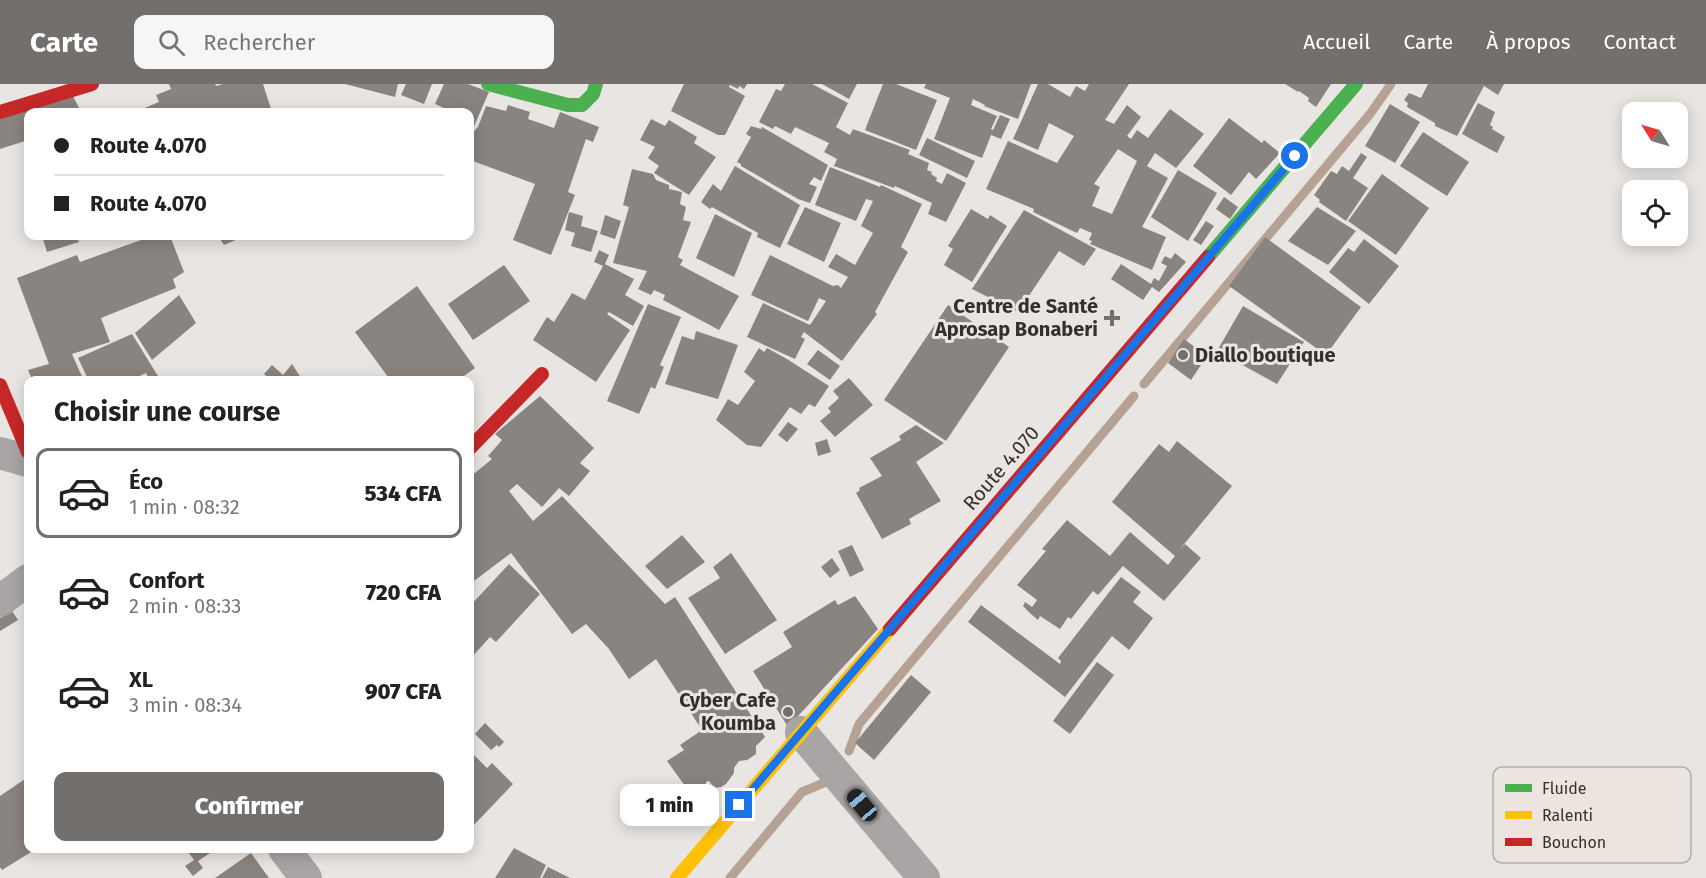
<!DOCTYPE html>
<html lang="fr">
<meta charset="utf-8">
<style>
:root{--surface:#fff;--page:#f6f6f6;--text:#222;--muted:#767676;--line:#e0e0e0;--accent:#736f6d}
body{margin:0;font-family:"Fira Sans",sans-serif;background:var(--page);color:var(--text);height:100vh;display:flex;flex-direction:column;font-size:22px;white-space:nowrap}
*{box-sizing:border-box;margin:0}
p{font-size:20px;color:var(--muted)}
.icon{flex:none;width:33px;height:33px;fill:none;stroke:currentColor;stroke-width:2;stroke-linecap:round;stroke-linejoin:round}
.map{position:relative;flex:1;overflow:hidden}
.details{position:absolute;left:24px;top:292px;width:450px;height:477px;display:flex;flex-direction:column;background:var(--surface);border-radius:12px;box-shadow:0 3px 15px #0003}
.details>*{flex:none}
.top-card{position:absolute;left:24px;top:24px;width:450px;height:132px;border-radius:12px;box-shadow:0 3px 15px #0003;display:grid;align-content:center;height:132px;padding:0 30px;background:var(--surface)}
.needle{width:39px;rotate:307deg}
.controls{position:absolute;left:1622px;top:18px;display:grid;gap:12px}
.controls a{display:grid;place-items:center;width:66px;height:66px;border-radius:12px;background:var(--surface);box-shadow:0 3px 15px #0003;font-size:30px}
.end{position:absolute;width:27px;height:27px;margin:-14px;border:8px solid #1a73e8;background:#fff;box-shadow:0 0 0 3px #fff}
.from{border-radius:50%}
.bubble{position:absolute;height:42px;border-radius:12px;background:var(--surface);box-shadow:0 3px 15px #0003;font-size:20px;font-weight:800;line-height:42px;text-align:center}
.car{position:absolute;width:18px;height:36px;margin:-18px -9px;border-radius:8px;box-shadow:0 0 4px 2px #0007;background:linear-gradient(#222 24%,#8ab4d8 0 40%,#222 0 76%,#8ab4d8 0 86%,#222 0)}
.top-card b{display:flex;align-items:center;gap:21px;height:57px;font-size:22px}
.top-card b+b{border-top:2px solid var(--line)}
.top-card i{width:15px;height:15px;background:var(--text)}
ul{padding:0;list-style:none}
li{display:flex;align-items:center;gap:18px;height:90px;margin:0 12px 9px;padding:0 18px;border:3px solid transparent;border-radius:12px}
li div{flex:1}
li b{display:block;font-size:22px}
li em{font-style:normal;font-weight:800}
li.active{border-color:var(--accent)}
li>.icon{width:54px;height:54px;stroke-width:1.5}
h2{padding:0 30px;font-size:27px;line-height:72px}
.action{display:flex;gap:12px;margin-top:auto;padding:12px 30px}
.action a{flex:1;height:69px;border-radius:12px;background:var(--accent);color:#fff;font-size:24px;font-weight:800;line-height:69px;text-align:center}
header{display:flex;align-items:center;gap:36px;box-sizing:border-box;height:84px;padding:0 30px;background:var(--accent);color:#fff}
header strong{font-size:28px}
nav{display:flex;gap:33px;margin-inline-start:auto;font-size:21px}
.search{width:420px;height:54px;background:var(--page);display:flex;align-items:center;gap:15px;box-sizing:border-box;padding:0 21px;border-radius:12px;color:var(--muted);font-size:22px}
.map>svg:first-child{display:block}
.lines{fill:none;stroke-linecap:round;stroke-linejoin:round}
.stream{stroke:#b6a294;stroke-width:9}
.building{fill:#8a8480;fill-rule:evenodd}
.street{stroke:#a8a5a4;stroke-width:32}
.fast{stroke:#4caf50;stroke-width:14}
.slow{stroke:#ffc107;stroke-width:14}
.jam{stroke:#c62828;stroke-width:14}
.route{stroke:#1a73e8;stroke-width:8}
.poi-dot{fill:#736f6d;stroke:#ece4df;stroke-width:2}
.labels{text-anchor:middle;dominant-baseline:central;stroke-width:6;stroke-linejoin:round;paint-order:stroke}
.poi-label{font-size:20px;font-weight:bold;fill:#33302e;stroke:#ece4df;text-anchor:end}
.street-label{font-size:20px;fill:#33302e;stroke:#ece4df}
.key{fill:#ece4df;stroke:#b4aeaa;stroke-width:1.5}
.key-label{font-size:16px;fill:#33302e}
</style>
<header>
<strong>Carte</strong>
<div class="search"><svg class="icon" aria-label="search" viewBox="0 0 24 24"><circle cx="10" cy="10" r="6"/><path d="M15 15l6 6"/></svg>Rechercher</div>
<nav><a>Accueil</a><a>Carte</a><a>À propos</a><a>Contact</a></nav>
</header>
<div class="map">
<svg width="1706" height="794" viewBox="0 0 1706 794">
<rect width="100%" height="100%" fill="#e9e5e2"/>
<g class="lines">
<g class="stream">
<polyline points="1144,300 1370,30 1391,0"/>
<polyline points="849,667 859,640 1134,312"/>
<polyline points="730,794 802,708 826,698"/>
</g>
</g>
<g class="building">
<polygon points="169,0 215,0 216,2 223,0 263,0 272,28 186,28 185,24 181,25 182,28 135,28 159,18 156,11 171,5"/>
<polygon points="345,0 398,0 395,13"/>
<polygon points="406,0 432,0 424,20 401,11"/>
<polygon points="444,0 468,0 489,8 471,49 470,48 470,28 453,28 435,20"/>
<polygon points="684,0 747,0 744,5 739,2 738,5 730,1 729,3 745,12 725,51 718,51 671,27"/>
<polygon points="785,0 812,0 848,19 836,43 850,51 853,45 910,66 908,70 929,79 927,86 932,88 931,90 937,94 936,97 942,100 947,89 966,99 946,138 928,130 932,119 895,102 894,104 834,82 837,75 824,68 829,59 795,43 791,50 775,42 773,45 759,38 776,5 781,7"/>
<polygon points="822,0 857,0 849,15"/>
<polygon points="883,0 896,0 937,16 916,66 865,46"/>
<polygon points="926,0 1031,0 1018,35 984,22 985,21 973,15 971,21 997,32 991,45 993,46 1000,31 1010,35 1001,55 991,51 982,74 934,55 950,14 924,4"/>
<path d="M1038 0H1048L1070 13 1076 2 1085 7 1089 0H1129L1105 36 1114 40 1127 21 1141 33 1127 52 1131 55 1137 46 1148 54 1170 25 1204 50 1176 84 1155 69 1147 82 1168 94 1142 143 1166 153 1152 186 1090 160 1092 157 1089 156 1092 149 1080 144 1077 149 1033 128 1034 125 986 105 1008 57 1057 79 1074 52 1049 39 1038 66 1013 55ZM1118 65 1137 77 1112 130 1092 122 1100 103 1094 100Z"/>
<polygon points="1285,0 1331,0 1316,23 1308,17 1309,14 1299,7 1298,8"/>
<polygon points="1428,0 1504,0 1498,11 1484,2 1457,52 1435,42 1435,39 1407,23 1408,19 1404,16 1409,9 1421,14"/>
<polygon points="72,10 81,28 28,28 28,56 0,65 0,31"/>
<polygon points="1478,19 1495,28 1490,41 1493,43 1492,45 1505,53 1497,69 1462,50"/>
<polygon points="1390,20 1420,38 1395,79 1365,62"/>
<polygon points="508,21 530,28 528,35 554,44 560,28 599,43 593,58 586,55 568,108 575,111 551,171 513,156 535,100 470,76 470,51 478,43 486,22 506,27"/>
<polygon points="1229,34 1262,59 1264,56 1280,69 1256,95 1249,88 1231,111 1193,82"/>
<polygon points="651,35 665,42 669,36 697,53 694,59 716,73 689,111 654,89 659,82 648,74 655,63 640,56"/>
<polygon points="751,42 761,45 762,43 828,81 821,97 814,93 809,100 817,103 810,119 798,115 741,82 741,80 737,78 751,53 746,50"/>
<polygon points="1423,48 1469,78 1447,112 1400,82"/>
<polygon points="927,54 975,77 967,94 919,71"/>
<polygon points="1361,69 1367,73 1353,94 1368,104 1346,137 1319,118 1320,116 1314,111 1331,87 1337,90 1342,82 1349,87"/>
<polygon points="735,82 800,121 780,164 757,153 758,149 712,123 710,125 701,118 713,100 721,107"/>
<polygon points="830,83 880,103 881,101 922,120 901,163 908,168 875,228 877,230 842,277 804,248 801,253 805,255 795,275 747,253 763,219 810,241 826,217 819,214 808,237 751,211 770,171 833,202 838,201 841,204 848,193 828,183 836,170 855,181 873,149 861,142 873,117 866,115 856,137 815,121"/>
<polygon points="632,85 653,90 656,96 669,101 669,105 682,108 680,120 686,123 683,136 691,138 678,173 683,176 680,181 739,212 719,246 663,216 665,211 654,206 651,211 638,205 647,187 613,179 629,123 623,121"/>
<polygon points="1178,86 1217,109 1188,157 1151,133"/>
<polygon points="1382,90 1429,124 1396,171 1348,137"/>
<polygon points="1224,113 1238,123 1230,135 1216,125"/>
<polygon points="805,123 841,139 824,178 787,160"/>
<polygon points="1317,123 1356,147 1328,181 1288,157"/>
<polygon points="971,125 988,135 990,131 1007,142 972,198 944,181 953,165 948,162"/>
<polygon points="1024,126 1096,165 1084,182 1059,167 1018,228 972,205"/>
<polygon points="569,128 583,132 581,142 598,147 591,168 571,162 575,149 565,146"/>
<polygon points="715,130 752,149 734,193 696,174"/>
<polygon points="605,131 621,137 615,155 600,150"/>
<polygon points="1206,137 1214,142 1201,161 1193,156"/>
<polygon points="42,152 76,152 79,158 47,168"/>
<polygon points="152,152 170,152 184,188 173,195 176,204 101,234 110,258 72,270 84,297 33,297 28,286 49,280 17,194 77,171 80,178"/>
<polygon points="218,152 245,152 224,161"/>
<polygon points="1265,153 1361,223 1326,271 1229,202"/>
<polygon points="1364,155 1399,182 1369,220 1329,188 1348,164 1354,168"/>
<polygon points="599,166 609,171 605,180 634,195 625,211 644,222 633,242 609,228 607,230 630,246 596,298 533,256 547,233 554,238 572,209 585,216 603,182 594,178"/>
<polygon points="1175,169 1186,178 1159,208 1152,203 1143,216 1111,195 1121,180 1151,200 1154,194 1159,197 1167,182 1161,179 1165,172 1171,175"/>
<polygon points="504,181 530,217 473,256 448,220"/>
<polygon points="417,202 475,284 457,297 391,297 355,248"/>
<polygon points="179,211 196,239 152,276 135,249"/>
<polygon points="648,220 681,233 660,281 664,283 655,305 651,303 639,330 607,317"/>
<polygon points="948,221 1009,263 946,357 884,316"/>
<polygon points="1243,222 1304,258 1277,300 1217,267"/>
<polygon points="696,247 738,261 718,315 665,300 682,252 694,256"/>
<polygon points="132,250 161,297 150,297 146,289 129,297 89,297 78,274"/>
<polygon points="1184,255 1207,272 1191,296 1168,279"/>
<polygon points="759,264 764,268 767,264 787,275 829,302 815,323 809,320 801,330 790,323 761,363 747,361 716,336 728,315 738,321 755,297 744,288"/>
<polygon points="818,266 840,282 830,296 807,280"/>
<polygon points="292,280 303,297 272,297 264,290 272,281 283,291"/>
<polygon points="849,294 873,321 835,353 820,337 831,328 828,324 839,314 833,307"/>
<polygon points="540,312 594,364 580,379 590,387 569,412 559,404 542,423 517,400 509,407 533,437 562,412 665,520 675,513 765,653 756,662 756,670 747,676 739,677 734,684 734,689 726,700 721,703 714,704 709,697 706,698 706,705 704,709 698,711 691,710 667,677 684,666 680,661 702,646 656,575 629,595 609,565 586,540 572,550 511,469 474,497 470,491 470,393 492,375 488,372 502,356 495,350"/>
<polygon points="788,338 798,345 787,358 778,351"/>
<polygon points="916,341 944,359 916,378 941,417 909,435 911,440 882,455 856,409 860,406 859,404 882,392 870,374 901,356 899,352"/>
<polygon points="827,355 831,368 818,372 815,359"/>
<polygon points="1177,357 1232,402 1180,465 1185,460 1201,474 1164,517 1123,482 1098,511 1093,507 1071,535 1068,533 1060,545 1040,532 1038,536 1031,530 1023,522 1025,518 1032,523 1037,516 1017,501 1046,467 1042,465 1067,436 1110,472 1130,448 1168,481 1175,472 1112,418 1159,360 1169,368"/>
<polygon points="682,451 705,478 667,505 645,482"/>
<polygon points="852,461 864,486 850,493 838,467"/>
<polygon points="731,469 777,536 725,570 688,514 720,494 713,483"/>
<polygon points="832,474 840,486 830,494 821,483"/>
<polygon points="509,480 540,510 496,558 490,553 470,575 470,522"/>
<polygon points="1121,493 1141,508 1133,518 1153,534 1129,566 1112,552 1065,613 968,538 981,521 1060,580 1061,577 1058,574"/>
<polygon points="855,512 878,545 788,643 753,587 792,563 783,548 835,516 838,521"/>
<polygon points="12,527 18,536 0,547 0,534"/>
<polygon points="1097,578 1114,591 1070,650 1053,637"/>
<polygon points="911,591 931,608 874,676 855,659"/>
<polygon points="485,639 504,658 499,663 497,661 491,666 475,650"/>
<polygon points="470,667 487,684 492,679 513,700 470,745"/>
<polygon points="28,693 28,765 36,765 2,786 0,783 0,712"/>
<polygon points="514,764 546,781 540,794 495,794"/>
<polygon points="186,765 216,765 198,777 203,784 193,792 185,782 194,776"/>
<polygon points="251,769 269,794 215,794"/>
<polygon points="548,783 570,794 542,794"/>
</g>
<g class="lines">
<g class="street">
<polyline points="0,369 28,377"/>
<polyline points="0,517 28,496"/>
<polyline points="801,648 924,794"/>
<polyline points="284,765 306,794"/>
</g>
<g class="fast">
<polyline points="488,0 568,21 582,21 593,10 596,0"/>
<polyline points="1208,173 1356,0"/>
</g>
<polyline class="slow" points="677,794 890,545"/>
<g class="jam">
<polyline points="0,28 92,0"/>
<polyline points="0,301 28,368"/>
<polyline points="470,364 542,290"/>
<polyline points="890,545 1208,173"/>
</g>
</g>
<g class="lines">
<polyline class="route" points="739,721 1295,72"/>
</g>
<g class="poi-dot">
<path d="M1109 225h6v6h6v6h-6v6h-6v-6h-6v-6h6z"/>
<circle cx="1183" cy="271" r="6"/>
<circle cx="788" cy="628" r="6"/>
</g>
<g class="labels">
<g class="poi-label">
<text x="1098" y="222">Centre de Santé<tspan x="1098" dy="23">Aprosap Bonaberi</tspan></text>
<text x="1195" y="271" text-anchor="start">Diallo boutique</text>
<text x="776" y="616">Cyber Cafe<tspan x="776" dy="23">Koumba</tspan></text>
</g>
<g class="street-label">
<text transform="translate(1001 384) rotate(-49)">Route 4.070</text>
</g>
</g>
<rect x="1493" y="683" width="198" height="96" rx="9" class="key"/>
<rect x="1505" y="700" width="27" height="8" fill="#4caf50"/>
<rect x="1505" y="727" width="27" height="8" fill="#ffc107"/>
<rect x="1505" y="754" width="27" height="8" fill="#c62828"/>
<g class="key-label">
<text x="1542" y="710">Fluide</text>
<text x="1542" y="737">Ralenti</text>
<text x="1542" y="764">Bouchon</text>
</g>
</svg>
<div class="controls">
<a><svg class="needle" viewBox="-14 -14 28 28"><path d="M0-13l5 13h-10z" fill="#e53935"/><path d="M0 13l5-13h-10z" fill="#767676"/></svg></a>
<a><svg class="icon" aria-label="locate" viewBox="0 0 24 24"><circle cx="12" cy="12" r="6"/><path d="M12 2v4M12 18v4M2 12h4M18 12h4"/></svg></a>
</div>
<i class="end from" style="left:1295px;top:72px"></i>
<i class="end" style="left:739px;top:721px"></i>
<div class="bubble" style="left:620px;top:700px;width:99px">1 min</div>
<i class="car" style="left:862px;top:721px;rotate:320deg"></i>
<div class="top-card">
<b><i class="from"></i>Route 4.070</b>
<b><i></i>Route 4.070</b>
</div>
<section class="details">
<h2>Choisir une course</h2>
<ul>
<li class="active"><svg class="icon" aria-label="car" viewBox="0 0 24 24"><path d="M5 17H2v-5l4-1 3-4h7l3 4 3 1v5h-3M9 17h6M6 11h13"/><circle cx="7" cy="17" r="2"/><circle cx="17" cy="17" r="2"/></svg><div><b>Éco</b><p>1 min · 08:32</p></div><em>534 CFA</em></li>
<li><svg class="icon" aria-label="car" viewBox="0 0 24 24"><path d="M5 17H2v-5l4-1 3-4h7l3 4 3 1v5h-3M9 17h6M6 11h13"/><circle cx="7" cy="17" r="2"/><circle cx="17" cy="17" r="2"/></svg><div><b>Confort</b><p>2 min · 08:33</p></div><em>720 CFA</em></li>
<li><svg class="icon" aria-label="car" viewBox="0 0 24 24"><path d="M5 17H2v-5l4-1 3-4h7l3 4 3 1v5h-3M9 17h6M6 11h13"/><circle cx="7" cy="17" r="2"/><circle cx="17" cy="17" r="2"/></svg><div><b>XL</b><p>3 min · 08:34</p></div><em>907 CFA</em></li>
</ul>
<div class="action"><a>Confirmer</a></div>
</section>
</div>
